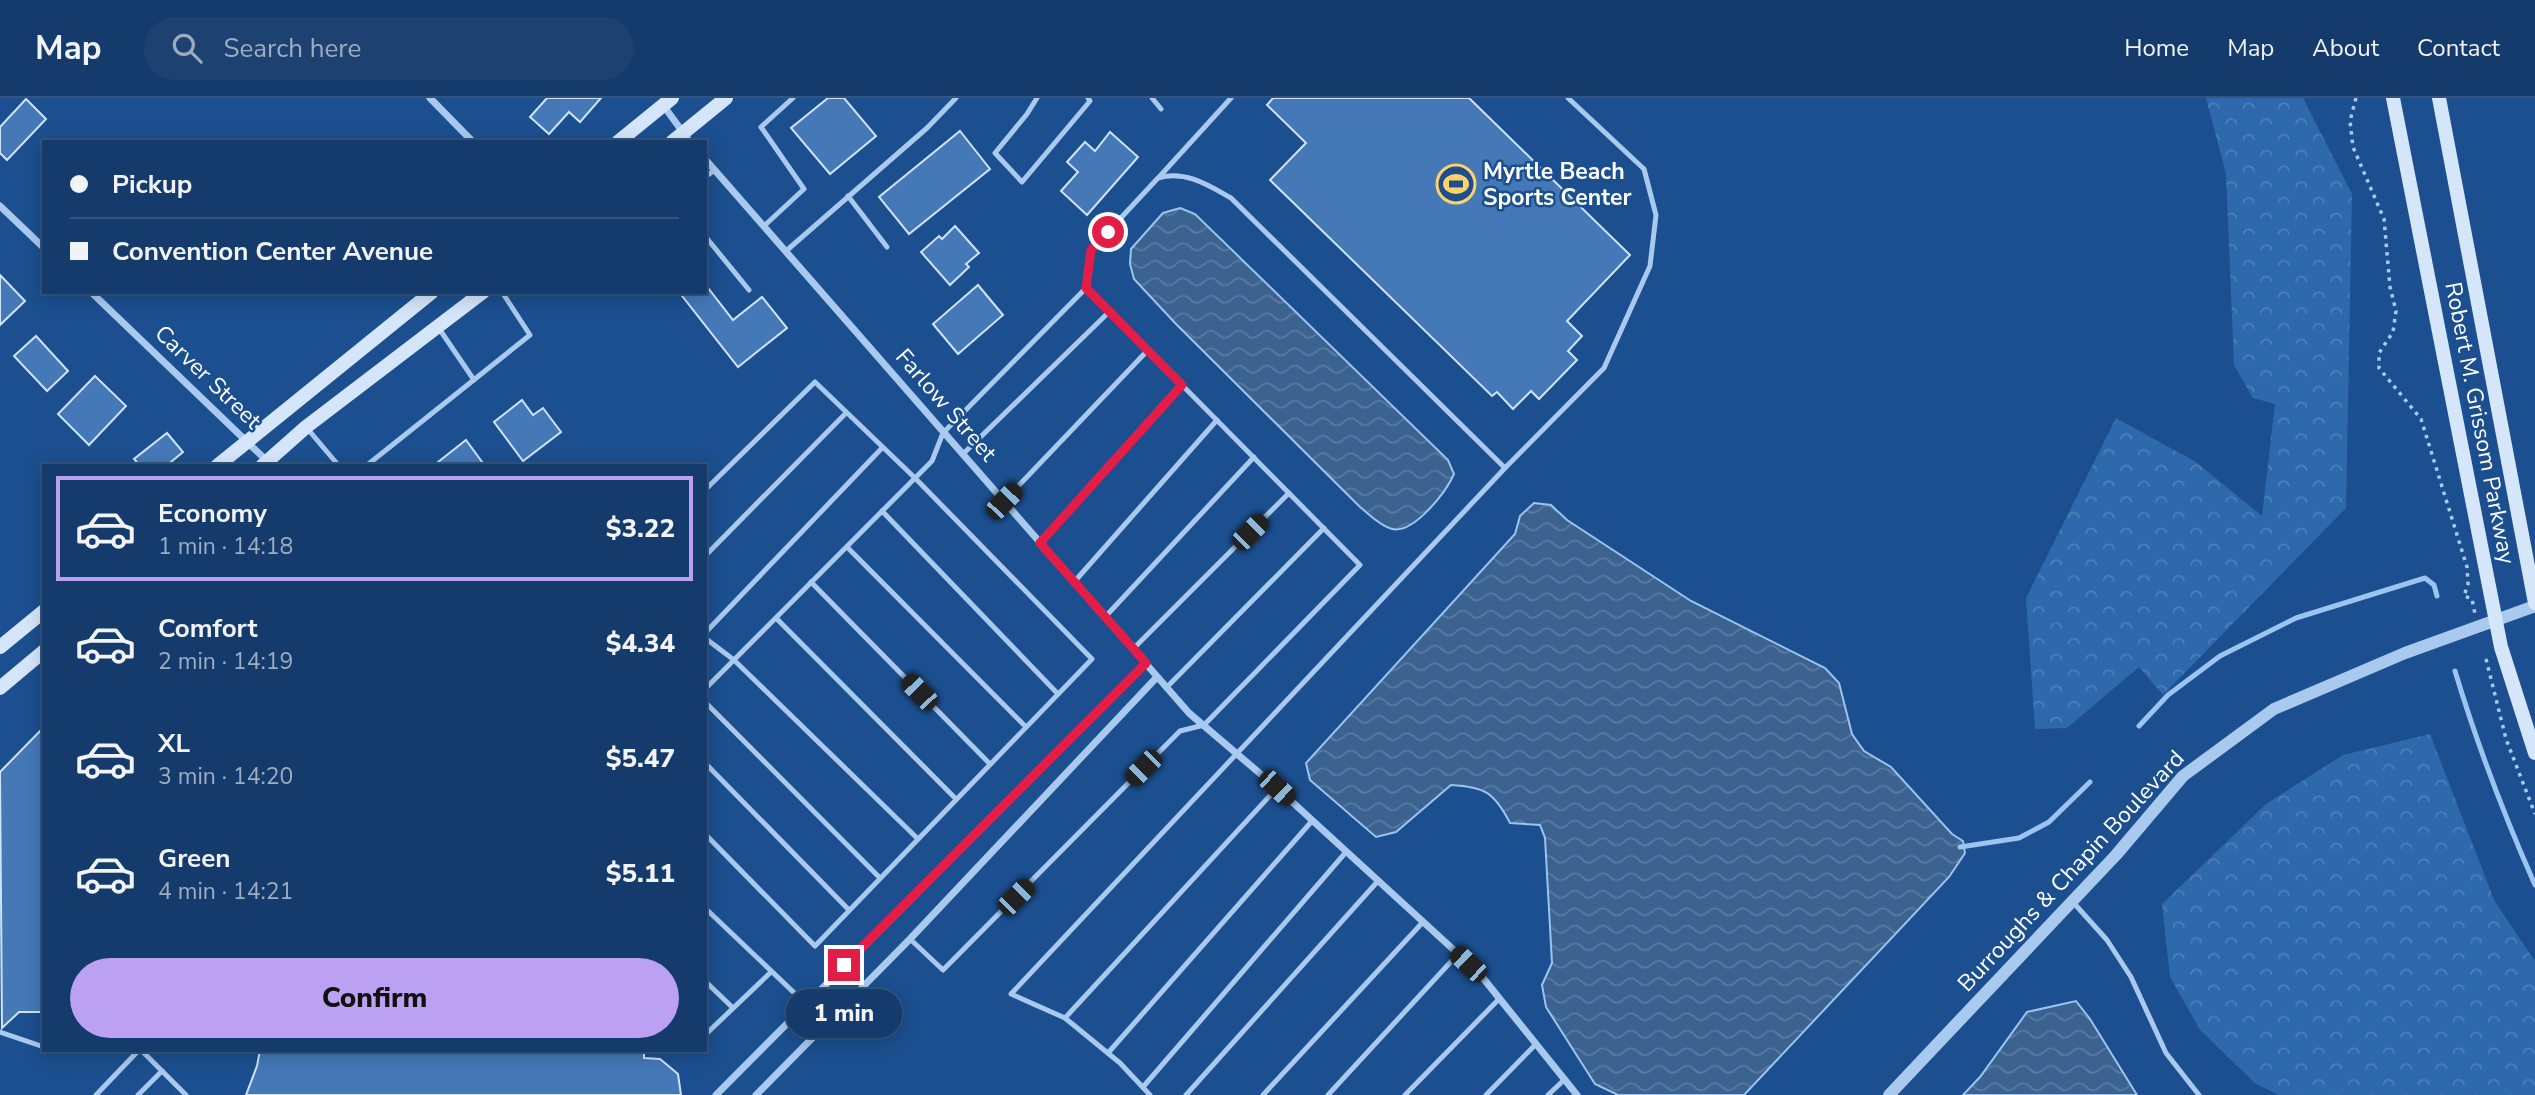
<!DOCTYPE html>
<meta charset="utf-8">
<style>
:root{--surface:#143b6b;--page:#1d4271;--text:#f1f3f6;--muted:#9dadc1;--line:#33557e;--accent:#bca0f2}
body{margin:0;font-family:"Nunito Sans",sans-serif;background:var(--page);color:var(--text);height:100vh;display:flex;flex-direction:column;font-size:26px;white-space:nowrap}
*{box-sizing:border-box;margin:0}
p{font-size:23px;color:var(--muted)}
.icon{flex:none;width:38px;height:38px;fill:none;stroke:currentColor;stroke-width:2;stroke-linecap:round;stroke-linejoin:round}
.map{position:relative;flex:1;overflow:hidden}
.side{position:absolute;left:42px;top:366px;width:665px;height:588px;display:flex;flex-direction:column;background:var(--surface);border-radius:0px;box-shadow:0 4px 18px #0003,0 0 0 2px var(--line)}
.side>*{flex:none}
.top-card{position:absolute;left:42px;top:42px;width:665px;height:154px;border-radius:0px;box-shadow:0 4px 18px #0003,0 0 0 2px var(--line);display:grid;align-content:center;height:154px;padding:0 28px;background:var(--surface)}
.end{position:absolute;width:32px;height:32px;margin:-16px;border:9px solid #e11d48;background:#fff;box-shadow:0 0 0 4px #fff}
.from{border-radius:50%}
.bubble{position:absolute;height:49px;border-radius:24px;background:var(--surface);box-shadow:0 4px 18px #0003,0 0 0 2px var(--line);font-size:23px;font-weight:800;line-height:49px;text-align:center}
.car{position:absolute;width:21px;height:42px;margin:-21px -10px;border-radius:9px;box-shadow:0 0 5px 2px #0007;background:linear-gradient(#222 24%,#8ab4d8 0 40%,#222 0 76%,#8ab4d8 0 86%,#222 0)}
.top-card b{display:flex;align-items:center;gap:24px;height:66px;font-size:26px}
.top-card b+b{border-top:2px solid var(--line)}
.top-card i{width:18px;height:18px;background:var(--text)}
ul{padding:12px 0 0;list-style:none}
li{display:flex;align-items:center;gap:21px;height:105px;margin:0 14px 10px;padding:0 14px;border:4px solid transparent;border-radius:0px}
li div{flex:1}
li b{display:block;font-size:26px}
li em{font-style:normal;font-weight:800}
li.selected{border-color:var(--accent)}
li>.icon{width:63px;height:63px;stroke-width:1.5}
.action{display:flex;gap:14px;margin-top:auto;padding:14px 28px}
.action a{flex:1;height:80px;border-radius:42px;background:var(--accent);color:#111;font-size:28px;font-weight:800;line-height:80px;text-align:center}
header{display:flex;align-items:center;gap:42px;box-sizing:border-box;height:98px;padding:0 35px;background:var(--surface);border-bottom:2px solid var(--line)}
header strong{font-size:33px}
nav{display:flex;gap:38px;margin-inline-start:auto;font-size:24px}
.search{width:490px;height:63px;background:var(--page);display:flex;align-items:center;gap:18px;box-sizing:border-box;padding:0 24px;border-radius:38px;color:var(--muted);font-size:26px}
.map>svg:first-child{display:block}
.forest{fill:url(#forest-crowns)}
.water{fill:url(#water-waves);stroke:#9cc4f0;stroke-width:2}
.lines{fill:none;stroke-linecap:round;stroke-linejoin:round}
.stream{stroke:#9cc4f0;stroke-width:5}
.building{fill:#4478b7;stroke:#cfe3fa;stroke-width:2}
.path{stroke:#a9c9ee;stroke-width:3.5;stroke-dasharray:3.5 5;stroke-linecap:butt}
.service{stroke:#a9c9ee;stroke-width:5}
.minor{stroke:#a9c9ee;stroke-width:7}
.tertiary{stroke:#a9c9ee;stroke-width:12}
.secondary{stroke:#d6e6fa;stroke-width:14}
.route{stroke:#e11d48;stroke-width:9}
.labels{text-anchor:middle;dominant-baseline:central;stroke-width:5;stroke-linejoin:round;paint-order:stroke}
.poi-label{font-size:23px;font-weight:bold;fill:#fff;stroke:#1b4f8f;text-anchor:start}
.street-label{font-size:23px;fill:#fff;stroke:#1b4f8f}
</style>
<header>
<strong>Map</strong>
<div class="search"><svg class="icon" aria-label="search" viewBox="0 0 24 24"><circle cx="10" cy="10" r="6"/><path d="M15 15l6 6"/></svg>Search here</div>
<nav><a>Home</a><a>Map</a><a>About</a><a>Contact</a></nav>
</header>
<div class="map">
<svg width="2535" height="997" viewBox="0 0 2535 997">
<defs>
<pattern id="forest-crowns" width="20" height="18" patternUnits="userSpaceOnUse" patternTransform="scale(1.75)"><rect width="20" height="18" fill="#2e69ad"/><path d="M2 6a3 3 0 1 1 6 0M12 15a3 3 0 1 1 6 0" fill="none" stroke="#4d80b9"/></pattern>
<pattern id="water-waves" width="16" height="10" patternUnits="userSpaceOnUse" patternTransform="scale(1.75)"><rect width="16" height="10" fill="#3c6290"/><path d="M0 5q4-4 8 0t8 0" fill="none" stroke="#597aa1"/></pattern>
</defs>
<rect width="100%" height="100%" fill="#1b4f8f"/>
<g class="forest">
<polygon points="2206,0 2303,0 2352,96 2346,410 2163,597 2139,569 2067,630 2035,631 2026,500 2116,320 2196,364 2262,418 2275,306 2253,300 2234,267 2226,76"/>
<polygon points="2430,636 2495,804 2535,863 2535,997 2279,997 2256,986 2200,932 2170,879 2162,806 2266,706 2343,657"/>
</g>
<g class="water">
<path d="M1180 110 1195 116 1448 362 1454 376C1446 394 1414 436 1392 431 1380 428 1369 416 1360 409L1176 226 1134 181 1130 166 1131 151 1163 115Z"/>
<path d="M1534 405 1551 407 1567 422 1691 503 1825 570 1839 585 1852 636 1864 653 1891 669 1952 736 1963 743 1965 755 1949 779 1744 997H1618L1595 986 1546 909 1542 887 1552 865 1545 740 1540 727 1510 725C1494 694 1485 689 1451 687L1396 734 1376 739 1310 682 1306 665 1515 436 1520 418Z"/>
<polygon points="2076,903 2090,921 2137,997 1963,997 1980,979 2027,914"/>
</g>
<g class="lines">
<g class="stream">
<path d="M2455 573C2477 646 2504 717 2535 787"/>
<polyline points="2139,628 2168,597 2220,558 2296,520 2425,480 2434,487 2437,498"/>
<polyline points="1960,749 2019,740 2049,724 2090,684"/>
</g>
</g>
<g class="building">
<polygon points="547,0 601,0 580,24 569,14 549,36 530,19"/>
<polygon points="828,0 844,0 876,38 830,76 791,30"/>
<polygon points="1273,0 1469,0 1630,157 1567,223 1582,238 1568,253 1577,262 1539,301 1531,293 1513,311 1497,294 1492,298 1270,82 1306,45 1267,7"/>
<polygon points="26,1 46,21 7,62 0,55 0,29"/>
<polygon points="960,33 990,71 909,136 879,99"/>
<polygon points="1110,34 1138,59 1087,117 1061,93 1078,74 1067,64 1085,44 1095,53"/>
<polygon points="955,128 979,155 966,166 969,169 950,187 921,154 939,138 942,141"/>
<polygon points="0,177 25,203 0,227"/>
<polygon points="705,186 733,222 762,199 787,230 738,269 679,194 705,194"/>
<polygon points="978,187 1003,217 958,256 933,226"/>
<polygon points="36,238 68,273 47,293 14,258"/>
<polygon points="95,278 126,308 89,347 58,316"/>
<polygon points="522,302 533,317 543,310 561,334 523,363 494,324"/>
<polygon points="167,335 183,354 166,368 140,368 134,361"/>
<polygon points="466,342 485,368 433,368"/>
<polygon points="44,629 44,914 19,914 2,930 0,674"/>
<polygon points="260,952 644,952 644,960 660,961 678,976 681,997 246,997 257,968"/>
</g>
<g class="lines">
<g class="path">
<polyline points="2356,0 2350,23 2353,49 2384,121 2390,189 2396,213 2393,234 2379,255 2379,270 2421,321 2467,469 2468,486 2464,498 2472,501 2475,516"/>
<polyline points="2486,561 2506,641 2535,716"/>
</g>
<g class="service">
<polyline points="1037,0 1027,16 995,55 1022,84 1090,3 1088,0"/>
<polyline points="1152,0 1161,11"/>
<polyline points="1160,78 1231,0"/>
<polyline points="705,79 715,72"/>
<polyline points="848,98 887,149"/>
<polyline points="764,128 804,91 761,29 793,0"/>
<polyline points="705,138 749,192"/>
<polyline points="786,153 927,30 956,0"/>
<path d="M1086 190 1091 152 1158 80C1185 72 1208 87 1231 100L1505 370"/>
<polyline points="438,229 474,282"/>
<polyline points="306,329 339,368"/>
<polyline points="964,355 1110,213"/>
<polyline points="366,368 530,237 502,194"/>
<polyline points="705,392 815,284 915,380 1092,561 815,848 705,736"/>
<polyline points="1004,403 1148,252"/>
<polyline points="882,413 1058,596"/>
<polyline points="1040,445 1182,287"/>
<polyline points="847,449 1026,629"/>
<polyline points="705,458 846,315"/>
<polyline points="1075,483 1217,322"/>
<polyline points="811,484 990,666"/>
<polyline points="1106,518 1254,359"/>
<polyline points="776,520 956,701"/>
<polyline points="705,535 882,350"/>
<polyline points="705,540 734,562 918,741"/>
<polyline points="1134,550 1289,395"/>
<polyline points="1166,590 1324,430"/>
<polyline points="705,591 932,363 943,335 1086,190 1360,467 1204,627 1180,633 943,872 910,841"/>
<polyline points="705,604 880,780"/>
<polyline points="705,665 849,812"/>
<polyline points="2072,803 2107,842 2131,879 2166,955 2199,997"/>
<polyline points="705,810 827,926"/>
<polyline points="705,883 732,909"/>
<polyline points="1065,920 1277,690"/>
<polyline points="0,934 44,949"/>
<polyline points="705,937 771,874"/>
<polyline points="77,952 114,952"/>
<polyline points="141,952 186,997"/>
<polyline points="1108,955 1312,723"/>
<polyline points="1143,989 1346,754"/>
<polyline points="96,997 139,952"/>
<polyline points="138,997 162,973"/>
<polyline points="1150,997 1120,965 1065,920 1011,896 1505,370 1604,270 1650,168 1656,117 1644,71 1568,0"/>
<polyline points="1186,997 1378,783"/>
<polyline points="1263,997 1423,824"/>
<polyline points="1328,997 1458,856"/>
<polyline points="1405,997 1499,901"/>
<polyline points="1486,997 1536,946"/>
<polyline points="1548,997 1565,981"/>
</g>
<g class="minor">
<polyline points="430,0 473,44"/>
<polyline points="663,7 690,44"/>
<polyline points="705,61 1189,615 1277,690 1479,875 1577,997"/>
<polyline points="0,108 44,150"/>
<polyline points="91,194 267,363"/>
<polyline points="716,997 1146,565"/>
<polyline points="756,997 910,841 1157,579"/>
</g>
<polyline class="tertiary" points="1889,997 2116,757 2183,678 2274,611 2405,555 2535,508"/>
<g class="secondary">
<polyline points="2393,0 2501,549 2535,655"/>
<polyline points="2439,0 2535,505"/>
<polyline points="618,44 672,0"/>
<polyline points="672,44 726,0"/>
<polyline points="217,368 432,194"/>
<polyline points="262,368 306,329 483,194"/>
<polyline points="0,549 44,513"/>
<polyline points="0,590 44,553"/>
</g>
</g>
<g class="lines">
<polyline class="route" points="844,867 1146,565 1040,445 1182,287 1086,190 1091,152 1108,134"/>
</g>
<defs>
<symbol id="stadium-ring" viewBox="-11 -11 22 22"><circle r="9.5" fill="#1b4f8f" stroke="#ffd166" stroke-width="1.5"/><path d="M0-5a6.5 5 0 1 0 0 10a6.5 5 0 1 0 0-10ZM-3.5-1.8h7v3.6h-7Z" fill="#ffd166"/></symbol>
</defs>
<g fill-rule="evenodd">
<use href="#stadium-ring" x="1434" y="64" width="44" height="44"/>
</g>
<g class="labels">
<g class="poi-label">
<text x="1483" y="73">Myrtle Beach<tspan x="1483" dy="26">Sports Center</tspan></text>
</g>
<g class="street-label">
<text transform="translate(208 279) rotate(44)">Carver Street</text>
<text transform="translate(946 307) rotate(49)">Farlow Street</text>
<text transform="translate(2480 325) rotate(79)">Robert M. Grissom Parkway</text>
<text transform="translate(2071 773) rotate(-47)">Burroughs &amp; Chapin Boulevard</text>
</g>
</g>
</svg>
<i class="end from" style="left:1108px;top:134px"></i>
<i class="end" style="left:844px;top:867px"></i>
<div class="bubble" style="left:786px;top:891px;width:116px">1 min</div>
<i class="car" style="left:1004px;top:403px;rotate:44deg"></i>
<i class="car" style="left:1250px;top:434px;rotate:45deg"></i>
<i class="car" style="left:919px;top:594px;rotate:316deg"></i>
<i class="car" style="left:1143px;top:670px;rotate:225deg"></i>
<i class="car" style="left:1277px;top:690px;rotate:133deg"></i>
<i class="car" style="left:1016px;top:799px;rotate:45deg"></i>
<i class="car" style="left:1468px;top:866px;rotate:313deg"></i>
<div class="top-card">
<b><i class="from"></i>Pickup</b>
<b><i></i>Convention Center Avenue</b>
</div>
<section class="side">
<ul>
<li class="selected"><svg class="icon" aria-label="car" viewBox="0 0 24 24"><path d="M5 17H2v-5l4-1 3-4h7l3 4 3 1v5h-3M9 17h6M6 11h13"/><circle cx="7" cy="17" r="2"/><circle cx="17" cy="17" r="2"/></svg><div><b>Economy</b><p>1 min · 14:18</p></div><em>$3.22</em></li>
<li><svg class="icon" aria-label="car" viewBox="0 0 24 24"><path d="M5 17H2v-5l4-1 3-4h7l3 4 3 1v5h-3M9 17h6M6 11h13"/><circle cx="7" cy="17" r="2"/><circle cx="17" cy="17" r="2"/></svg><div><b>Comfort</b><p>2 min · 14:19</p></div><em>$4.34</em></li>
<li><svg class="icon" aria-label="car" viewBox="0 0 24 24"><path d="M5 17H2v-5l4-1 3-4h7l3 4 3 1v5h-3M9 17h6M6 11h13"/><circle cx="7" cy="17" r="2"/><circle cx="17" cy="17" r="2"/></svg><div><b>XL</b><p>3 min · 14:20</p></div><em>$5.47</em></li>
<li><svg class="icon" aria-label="car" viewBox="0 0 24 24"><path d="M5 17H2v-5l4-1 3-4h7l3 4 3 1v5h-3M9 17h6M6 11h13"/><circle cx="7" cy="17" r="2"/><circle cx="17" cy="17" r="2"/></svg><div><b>Green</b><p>4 min · 14:21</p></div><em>$5.11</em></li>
</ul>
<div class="action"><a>Confirm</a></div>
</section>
</div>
